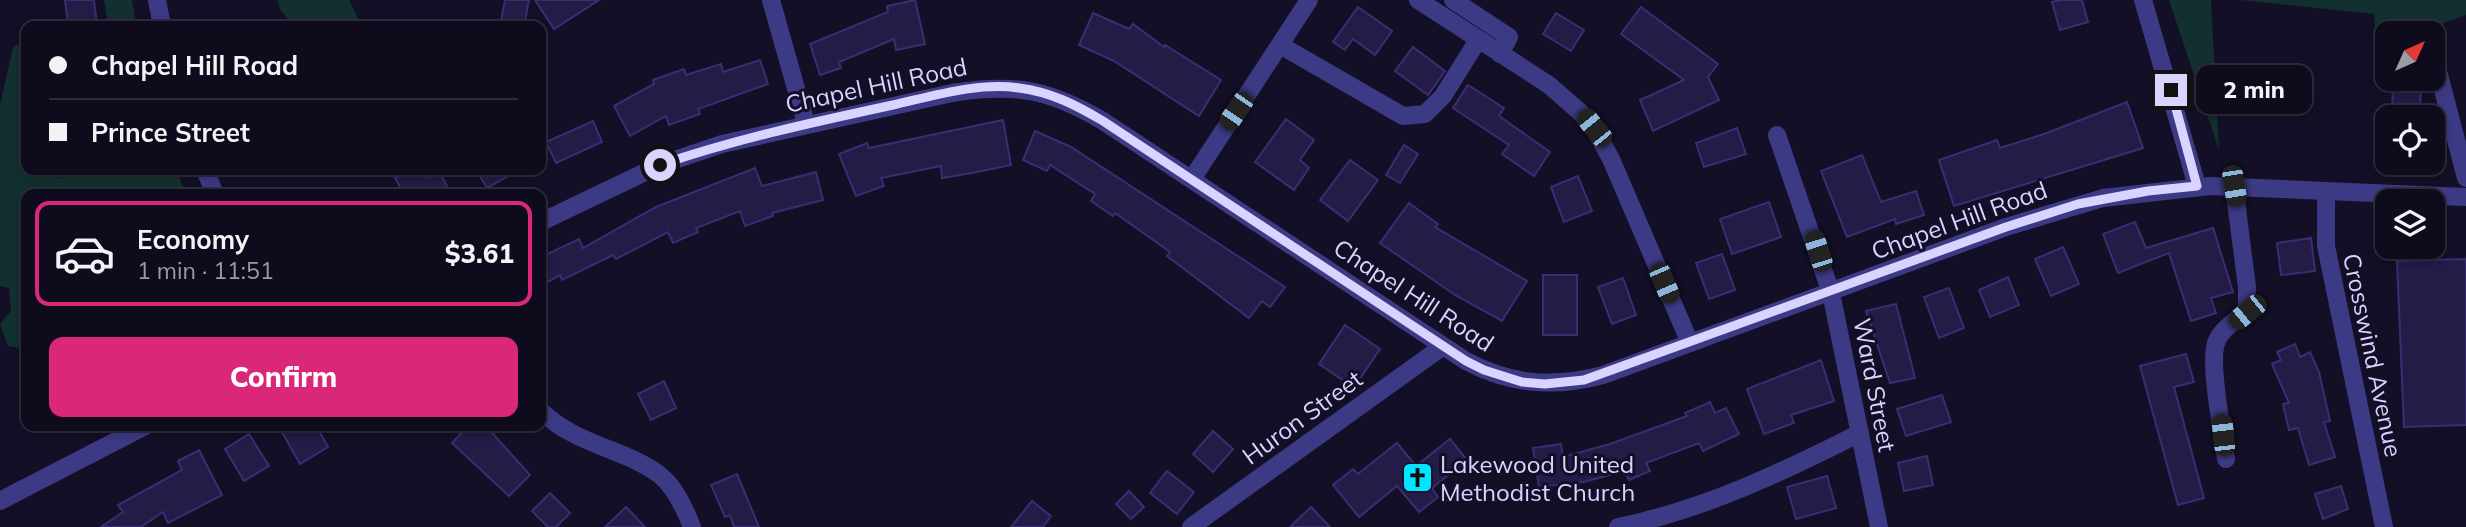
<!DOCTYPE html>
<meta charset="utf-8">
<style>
:root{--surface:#0e0b1c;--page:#1c1929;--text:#f1f3f6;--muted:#9b9ba3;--line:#2e2b3b;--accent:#db2777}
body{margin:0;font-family:Mulish,sans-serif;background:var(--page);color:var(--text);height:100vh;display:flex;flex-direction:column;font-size:26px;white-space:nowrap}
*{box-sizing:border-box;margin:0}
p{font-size:23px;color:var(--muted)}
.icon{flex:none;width:38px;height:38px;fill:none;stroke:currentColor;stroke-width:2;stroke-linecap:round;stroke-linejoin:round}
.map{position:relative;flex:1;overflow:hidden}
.details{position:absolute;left:21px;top:189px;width:525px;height:242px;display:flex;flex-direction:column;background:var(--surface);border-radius:14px;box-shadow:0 4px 10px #0003,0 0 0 2px var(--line)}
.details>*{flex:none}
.banner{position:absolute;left:21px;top:21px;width:525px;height:154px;border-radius:14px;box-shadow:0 4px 10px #0003,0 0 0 2px var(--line);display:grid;align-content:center;height:154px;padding:0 28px;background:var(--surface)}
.needle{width:46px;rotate:45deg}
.controls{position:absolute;left:2375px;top:21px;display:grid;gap:14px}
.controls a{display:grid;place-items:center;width:70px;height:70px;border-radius:14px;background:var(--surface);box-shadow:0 4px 10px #0003,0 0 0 2px var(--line);font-size:35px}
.end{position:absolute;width:32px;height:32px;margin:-16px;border:9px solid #d9d4ff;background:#111;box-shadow:0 0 0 4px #111}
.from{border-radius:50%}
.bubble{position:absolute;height:49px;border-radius:14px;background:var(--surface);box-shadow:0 4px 10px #0003,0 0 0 2px var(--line);font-size:23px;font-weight:800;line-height:49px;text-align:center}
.car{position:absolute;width:21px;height:42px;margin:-21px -10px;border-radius:9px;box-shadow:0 0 5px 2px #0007;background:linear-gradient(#222 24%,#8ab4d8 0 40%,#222 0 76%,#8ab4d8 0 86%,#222 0)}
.banner b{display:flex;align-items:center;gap:24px;height:66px;font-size:26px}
.banner b+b{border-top:2px solid var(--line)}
.banner i{width:18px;height:18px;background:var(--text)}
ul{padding:12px 0 0;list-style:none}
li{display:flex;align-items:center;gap:21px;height:105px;margin:0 14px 10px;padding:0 14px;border:4px solid transparent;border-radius:14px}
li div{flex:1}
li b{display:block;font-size:26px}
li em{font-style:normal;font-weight:800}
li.selected{border-color:var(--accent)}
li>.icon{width:63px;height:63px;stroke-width:1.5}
.action{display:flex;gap:14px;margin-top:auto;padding:14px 28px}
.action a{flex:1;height:80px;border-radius:14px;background:var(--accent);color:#fff;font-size:28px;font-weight:800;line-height:80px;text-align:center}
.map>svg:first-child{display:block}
.green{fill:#12302f}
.building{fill:#241b47;stroke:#3b2d73;stroke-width:2}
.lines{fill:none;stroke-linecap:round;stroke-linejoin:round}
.minor{stroke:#3d3a85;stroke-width:18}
.route{stroke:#d9d4ff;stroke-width:9}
.labels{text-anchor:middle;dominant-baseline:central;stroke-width:6;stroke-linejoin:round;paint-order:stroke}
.street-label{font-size:24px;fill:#d9d4ff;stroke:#130f26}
.poi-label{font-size:24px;fill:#d9d4ff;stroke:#130f26;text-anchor:start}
</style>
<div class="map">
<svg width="2466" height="527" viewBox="0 0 2466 527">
<rect width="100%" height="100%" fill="#130f26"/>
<g class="green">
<polygon points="104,0 132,0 136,26 108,26"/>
<polygon points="277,0 349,0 362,26 295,26 281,11"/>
<polygon points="2169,0 2211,0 2219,150"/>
<polygon points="2240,0 2466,0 2466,15 2414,33 2387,33 2387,43 2376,47 2374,14"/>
<polygon points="18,44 26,53 26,170 47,170 56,178 82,170 176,170 186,194 26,194 26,343 18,348 8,346 0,324 11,311 9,288 0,286 0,105 13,48"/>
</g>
<g class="building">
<polygon points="65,0 94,0 97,26 68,26"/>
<polygon points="505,0 529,0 524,26 500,26"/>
<polygon points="535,0 599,0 554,29"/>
<polygon points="915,0 925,44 896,50 894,39 839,62 841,68 820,75 810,44 888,12 887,6"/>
<polygon points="2060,0 2082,0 2088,22 2060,30 2052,2"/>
<polygon points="1358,7 1392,31 1375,55 1353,39 1345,50 1333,42"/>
<polygon points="1641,7 1718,64 1708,77 1719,100 1653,131 1640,100 1684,80 1621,34"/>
<polygon points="1093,13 1129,29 1133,24 1164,47 1165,45 1221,80 1199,116 1114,61 1079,45"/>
<polygon points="1556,13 1584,30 1571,51 1543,34"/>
<polygon points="1413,47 1445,71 1428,95 1395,71"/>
<polygon points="760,60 768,84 698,109 700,114 669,125 666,116 630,136 614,106 654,84 653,80 684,69 686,75 721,64 723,72"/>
<polygon points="2393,79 2421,79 2420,117 2392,117"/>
<polygon points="1468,85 1504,108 1499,116 1550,152 1534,176 1502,154 1509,145 1453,108"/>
<polygon points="2127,102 2143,148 1954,206 1939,160 1997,140 2000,148 2044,134"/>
<polygon points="1286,119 1314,140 1300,160 1309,168 1294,190 1255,162"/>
<polygon points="1003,120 1011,165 972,173 942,178 941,166 881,178 884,186 856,196 839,154 867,143 869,148"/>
<polygon points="593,121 602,142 556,163 546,142"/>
<polygon points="1737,128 1746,154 1704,167 1696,143"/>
<polygon points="1035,131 1071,147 1285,287 1270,307 1262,301 1249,318 1167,256 1170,252 1115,213 1113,216 1091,201 1095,194 1050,165 1047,171 1023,160"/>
<polygon points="1404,145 1418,154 1400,183 1386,175"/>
<polygon points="1862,155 1881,202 1916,191 1924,215 1896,224 1895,219 1847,237 1821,171"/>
<polygon points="1350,160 1378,180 1348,221 1320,200"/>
<polygon points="755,168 762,186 816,172 823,200 772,213 773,216 745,226 740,211 696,228 698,232 673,243 668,232 616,259 613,255 562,280 560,275 541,286 541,257 579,239 583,248 656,207"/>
<polygon points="410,170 422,170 426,177 439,171 451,194 404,194 395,178"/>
<polygon points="476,170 519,170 487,188"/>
<polygon points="1578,176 1592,211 1564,222 1551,187"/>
<polygon points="1769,202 1781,237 1732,254 1720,219"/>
<polygon points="1409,203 1438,224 1435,227 1527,281 1502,321 1455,295 1380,243"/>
<polygon points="2135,222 2146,248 2213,228 2233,292 2211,298 2216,313 2191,321 2169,253 2118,273 2103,234"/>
<polygon points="2311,238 2315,271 2281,275 2277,243"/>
<polygon points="2063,247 2079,284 2051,296 2035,259"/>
<polygon points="1722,254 1735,290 1709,299 1696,263"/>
<polygon points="2466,259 2466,425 2404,427 2397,261"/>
<rect x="1543" y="275" width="34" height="60"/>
<polygon points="2008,277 2019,305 1990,317 1979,290"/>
<polygon points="1623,278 1636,315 1612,324 1598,287"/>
<polygon points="1949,288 1964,328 1939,338 1924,297"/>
<polygon points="1896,304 1915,378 1890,383 1866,311"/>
<polygon points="1345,325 1380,349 1361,377 1354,372 1347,383 1319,364"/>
<polygon points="2295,344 2300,357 2310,352 2319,372 2330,421 2324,422 2335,457 2309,465 2298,428 2289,430 2283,404 2289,403 2272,364 2281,360 2277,352"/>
<polygon points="2186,354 2194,382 2174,387 2204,498 2178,505 2140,366"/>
<polygon points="1821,360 1834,401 1791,415 1794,423 1764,434 1747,389"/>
<polygon points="664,381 676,408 651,420 638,394"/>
<polygon points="1942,395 1951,422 1906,436 1897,409"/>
<polygon points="1710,402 1715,413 1726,408 1739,434 1703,451 1699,443 1646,463 1650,471 1629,480 1624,471 1584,482 1539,487 1533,448 1561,444 1563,457 1610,444 1687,416 1685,413"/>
<polygon points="278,425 316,425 328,447 300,464"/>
<polygon points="469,425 485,425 530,475 509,496 452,443"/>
<polygon points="1213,431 1233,449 1213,472 1193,454"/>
<polygon points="249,434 269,466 244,481 225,449"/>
<polygon points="1450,439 1467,460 1432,488 1438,497 1419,512 1397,486 1359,517 1333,485 1353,469 1358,474 1397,443 1416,466"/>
<polygon points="199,450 222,495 168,523 163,512 141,527 101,527 123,512 118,505 182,470 178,461"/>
<polygon points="1927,456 1933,485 1904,491 1898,463"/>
<polygon points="1167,471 1194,492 1177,514 1150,493"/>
<polygon points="737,474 759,527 734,527 730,515 725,517 711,485"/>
<polygon points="1827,476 1836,508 1796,519 1787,487"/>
<polygon points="2341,486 2348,509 2323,519 2315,494"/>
<polygon points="1129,491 1144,507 1131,519 1116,504"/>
<polygon points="550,493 570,513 556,527 548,527 532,511"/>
<polygon points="1032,501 1051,516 1043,527 1011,527"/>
<polygon points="626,507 645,527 605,527"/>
<polygon points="1311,507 1330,527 1290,527"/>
</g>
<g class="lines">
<g class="minor">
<polyline points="157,0 162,26"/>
<polyline points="771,0 806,124"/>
<polyline points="1418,0 1549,85 1581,113 1594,128 1611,159 1690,343"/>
<polyline points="1453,0 1509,37 1500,54"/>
<polyline points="2143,0 2197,186"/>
<polyline points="1280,45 1403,116 1425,114 1443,96 1478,40"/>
<polyline points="2437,67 2466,178"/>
<polyline points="1777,135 1831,293 1879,527"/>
<polyline points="205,170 215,194"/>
<polyline points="1192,179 1309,0"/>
<polyline points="2326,192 2326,246 2384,527"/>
<path d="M541 222 660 165 722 144 952 93C1014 83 1049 89 1103 121L1466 361C1511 385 1554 388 1603 375L2006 227 2103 198 2210 186 2466 197"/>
<path d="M541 411C577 446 627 449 661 476 676 489 685 509 692 527"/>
<path d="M2226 459C2223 434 2209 365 2216 343 2220 330 2236 320 2247 312V287L2234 186"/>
<polyline points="0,501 147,425"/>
<polyline points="1191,527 1442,347"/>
<path d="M1618 527C1703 510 1783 472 1860 433"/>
</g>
</g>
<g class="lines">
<path class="route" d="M660 165C736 139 814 122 893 105 933 96 978 82 1019 88 1051 92 1076 105 1103 121L1466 361 1484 370 1522 382 1545 384 1584 380 2006 227 2078 204 2148 191 2197 186 2171 90"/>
</g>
<defs>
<symbol id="church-square" viewBox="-11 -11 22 22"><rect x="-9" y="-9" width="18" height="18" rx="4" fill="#00e5ff" stroke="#130f26"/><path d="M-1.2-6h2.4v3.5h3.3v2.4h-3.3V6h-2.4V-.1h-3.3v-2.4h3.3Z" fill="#111"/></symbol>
</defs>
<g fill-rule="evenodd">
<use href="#church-square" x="1400" y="460" width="35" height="35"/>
</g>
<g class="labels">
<g class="street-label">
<text transform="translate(876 85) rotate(-12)">Chapel Hill Road</text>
<text transform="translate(1959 220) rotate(-20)">Chapel Hill Road</text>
<text transform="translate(1414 295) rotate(33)">Chapel Hill Road</text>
<text transform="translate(2373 355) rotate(78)">Crosswind Avenue</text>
<text transform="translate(1875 385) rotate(79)">Ward Street</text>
<text transform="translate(1302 417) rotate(-36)">Huron Street</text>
</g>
<g class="poi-label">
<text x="1440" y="464">Lakewood United<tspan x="1440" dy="28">Methodist Church</tspan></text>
</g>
</g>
</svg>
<div class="controls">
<a><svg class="needle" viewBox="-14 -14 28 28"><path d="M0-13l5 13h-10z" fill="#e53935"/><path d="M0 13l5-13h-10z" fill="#9b9ba3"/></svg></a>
<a><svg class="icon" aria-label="locate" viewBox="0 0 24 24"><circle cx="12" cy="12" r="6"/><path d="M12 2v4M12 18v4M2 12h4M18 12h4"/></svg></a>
<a><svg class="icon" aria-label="layers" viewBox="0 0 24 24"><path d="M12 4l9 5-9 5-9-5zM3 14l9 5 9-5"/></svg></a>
</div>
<i class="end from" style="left:660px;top:165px"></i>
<i class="end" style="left:2171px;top:90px"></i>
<div class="bubble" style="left:2196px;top:65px;width:116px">2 min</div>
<i class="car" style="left:1236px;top:111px;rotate:214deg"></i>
<i class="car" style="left:1594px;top:128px;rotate:321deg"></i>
<i class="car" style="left:2234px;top:186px;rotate:171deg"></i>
<i class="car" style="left:1818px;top:251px;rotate:342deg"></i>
<i class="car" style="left:1664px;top:283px;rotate:157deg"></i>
<i class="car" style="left:2247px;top:312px;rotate:231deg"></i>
<i class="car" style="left:2223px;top:435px;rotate:354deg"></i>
<div class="banner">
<b><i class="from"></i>Chapel Hill Road</b>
<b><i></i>Prince Street</b>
</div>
<section class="details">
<ul>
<li class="selected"><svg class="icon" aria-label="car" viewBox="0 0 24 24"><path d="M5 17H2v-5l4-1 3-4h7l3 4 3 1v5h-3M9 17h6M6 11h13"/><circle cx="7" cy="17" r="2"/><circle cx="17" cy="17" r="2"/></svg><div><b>Economy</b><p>1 min · 11:51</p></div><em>$3.61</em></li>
</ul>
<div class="action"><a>Confirm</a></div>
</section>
</div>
